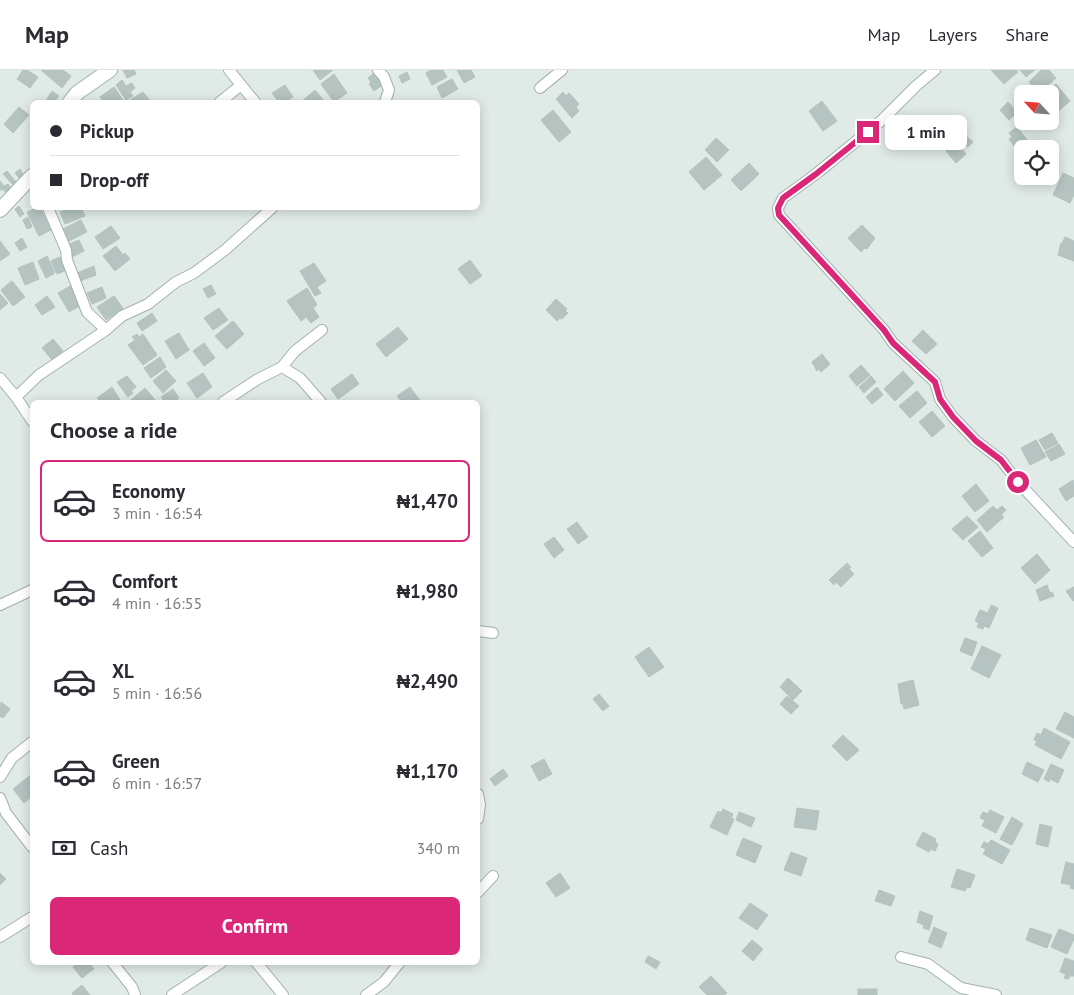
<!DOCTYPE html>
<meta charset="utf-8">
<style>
:root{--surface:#fff;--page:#f7f7f7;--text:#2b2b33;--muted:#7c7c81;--line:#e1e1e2;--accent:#db2777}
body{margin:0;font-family:"PT Sans",sans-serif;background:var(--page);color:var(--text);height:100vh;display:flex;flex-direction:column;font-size:19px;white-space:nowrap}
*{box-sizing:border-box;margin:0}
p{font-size:16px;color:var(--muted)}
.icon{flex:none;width:28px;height:28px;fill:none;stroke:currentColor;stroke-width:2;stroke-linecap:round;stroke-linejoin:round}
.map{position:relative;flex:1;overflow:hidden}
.drawer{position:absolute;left:30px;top:330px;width:450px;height:565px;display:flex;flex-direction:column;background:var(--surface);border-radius:8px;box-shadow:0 2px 12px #0003}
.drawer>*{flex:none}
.banner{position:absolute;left:30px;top:30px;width:450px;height:110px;border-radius:8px;box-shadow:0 2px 12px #0003;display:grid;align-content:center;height:110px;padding:0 20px;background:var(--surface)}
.needle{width:32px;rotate:296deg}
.buttons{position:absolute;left:1014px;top:15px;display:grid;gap:10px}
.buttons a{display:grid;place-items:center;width:45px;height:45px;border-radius:8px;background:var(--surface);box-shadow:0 2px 12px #0003;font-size:25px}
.end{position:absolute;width:22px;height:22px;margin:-11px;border:6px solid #db2777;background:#fff;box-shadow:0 0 0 2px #fff}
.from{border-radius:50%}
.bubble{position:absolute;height:35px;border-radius:8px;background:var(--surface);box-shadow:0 2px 12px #0003;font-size:16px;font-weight:600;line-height:35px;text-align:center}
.banner b{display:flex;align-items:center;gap:18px;height:48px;font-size:19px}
.banner b+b{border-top:1px solid var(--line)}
.banner i{width:12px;height:12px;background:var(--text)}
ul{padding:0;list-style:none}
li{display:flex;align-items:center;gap:15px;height:82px;margin:0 10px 8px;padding:0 10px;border:2px solid transparent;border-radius:8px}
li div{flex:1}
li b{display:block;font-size:19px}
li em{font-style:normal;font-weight:600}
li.current{border-color:var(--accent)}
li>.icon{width:45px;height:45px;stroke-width:1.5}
h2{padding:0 20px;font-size:22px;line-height:60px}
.pay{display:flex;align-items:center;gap:12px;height:55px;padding:0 20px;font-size:19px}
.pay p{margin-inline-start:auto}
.button{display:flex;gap:10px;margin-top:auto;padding:10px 20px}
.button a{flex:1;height:58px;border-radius:8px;background:var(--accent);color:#fff;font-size:20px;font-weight:600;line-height:58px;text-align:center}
header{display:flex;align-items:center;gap:30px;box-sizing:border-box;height:70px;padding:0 25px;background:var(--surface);border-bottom:1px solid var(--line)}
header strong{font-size:24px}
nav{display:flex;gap:28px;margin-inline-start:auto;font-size:18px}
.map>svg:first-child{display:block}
.building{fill:#b5c4c1;stroke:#b3c3bf}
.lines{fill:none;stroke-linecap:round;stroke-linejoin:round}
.street-casing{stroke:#a3b1af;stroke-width:12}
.secondary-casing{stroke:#a0b5b1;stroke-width:16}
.street{stroke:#fff;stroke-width:10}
.secondary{stroke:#fff;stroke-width:14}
.route{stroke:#db2777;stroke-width:6}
</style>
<header>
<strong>Map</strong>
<nav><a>Map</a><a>Layers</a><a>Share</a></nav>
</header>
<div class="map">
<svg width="1074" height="925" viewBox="0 0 1074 925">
<rect width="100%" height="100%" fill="#e0eae7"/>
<g class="building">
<polygon points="23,0 27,0 38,7 30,18 17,9"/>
<polygon points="41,0 63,0 71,6 62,18"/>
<polygon points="123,0 134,0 136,4 127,8"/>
<polygon points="313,0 333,0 320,10"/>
<polygon points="431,0 443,0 447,7 432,15 426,3"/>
<polygon points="457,0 471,0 475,7 464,13"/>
<polygon points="991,0 1016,0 1018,2 1004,14"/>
<polygon points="1020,0 1035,0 1026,7"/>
<polygon points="1041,0 1049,0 1056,8 1039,23 1029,12"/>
<polygon points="375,2 384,14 374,21 369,14 371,12 368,8"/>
<polygon points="407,2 410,9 402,13 399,6"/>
<polygon points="334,4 347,23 334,32 321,14"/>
<polygon points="452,9 458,19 442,28 437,17"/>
<polygon points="122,10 126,16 132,13 135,18 130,22 133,26 126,30 116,15"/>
<polygon points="1056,14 1070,31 1056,43 1050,36 1050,24 1044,24"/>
<polygon points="285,15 293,27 285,32 279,32 272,23"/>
<polygon points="114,17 123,30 119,32 104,32 100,27"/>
<polygon points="315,20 325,32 301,32"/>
<polygon points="52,21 59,26 54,32 45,32"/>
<polygon points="143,22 151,32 127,32"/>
<polygon points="563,22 566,26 569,23 579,34 576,37 579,41 572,48 556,29"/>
<polygon points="822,31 837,51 823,61 809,41"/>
<polygon points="1008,32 1017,42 1009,50 1000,40"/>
<polygon points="19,37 29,45 13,63 4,54"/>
<polygon points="553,40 571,62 559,72 541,50"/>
<polygon points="1017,57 1028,71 1017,80 1009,69 1012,67 1009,63"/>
<polygon points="965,65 973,72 968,77 960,70"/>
<polygon points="716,68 729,80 717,92 705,80"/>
<polygon points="956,72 966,84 956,93 946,81"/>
<polygon points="706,87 722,105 704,120 689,102"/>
<polygon points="749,93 759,104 741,121 731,110"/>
<polygon points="20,99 23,104 19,108 15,103"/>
<polygon points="7,101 16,112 13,115 3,104"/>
<polygon points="1063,103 1074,108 1074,125 1070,133 1053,125"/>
<polygon points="0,111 4,116 8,114 12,119 6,123 3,119 1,121"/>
<polygon points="19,136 24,144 20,147 15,139"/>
<polygon points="37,138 40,138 51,160 39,166 27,142"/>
<polygon points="71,138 81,138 85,146 65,154 60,142"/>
<polygon points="28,147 32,157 27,159 23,150"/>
<polygon points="81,150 87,162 69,171 63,159"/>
<polygon points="862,155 875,168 867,179 865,178 861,182 848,168"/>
<polygon points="111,156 120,168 103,179 95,167"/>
<polygon points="1065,167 1074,171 1074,191 1058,185 1061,173 1062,174"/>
<polygon points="22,168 27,177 20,181 15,173"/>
<polygon points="79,170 84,181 72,187 67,175"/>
<polygon points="0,171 10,184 0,191"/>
<polygon points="116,176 123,185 125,183 130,189 115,201 103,186"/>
<polygon points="47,186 55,203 46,208 38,191"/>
<polygon points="60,187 67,200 57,204 51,191"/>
<polygon points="470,190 482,206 470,214 458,199"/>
<polygon points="33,192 39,209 25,215 18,198"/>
<polygon points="314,193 326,211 317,217 321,223 315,226 300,201"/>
<polygon points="94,196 96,205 80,211 77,203"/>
<polygon points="12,211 25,227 13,236 1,220"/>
<polygon points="72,215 83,234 69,242 58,223"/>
<polygon points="211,215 216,224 208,228 203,219"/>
<polygon points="102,217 106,228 92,234 87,223"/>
<polygon points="307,218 317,235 313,238 319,247 311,253 306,247 301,251 287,231"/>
<polygon points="0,224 8,233 0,240"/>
<polygon points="47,226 55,237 42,245 35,235"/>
<polygon points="114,226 123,238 106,250 97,237"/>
<polygon points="556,229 567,239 565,241 568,243 562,249 560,248 557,251 546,240"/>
<polygon points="219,238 228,250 213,260 204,248"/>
<polygon points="152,243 157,251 142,261 137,253"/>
<polygon points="233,251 244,264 227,279 215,266"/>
<polygon points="398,257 408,269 386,287 376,274"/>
<polygon points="923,260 937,274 926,284 912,271"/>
<polygon points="179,263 189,280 176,289 165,271"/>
<polygon points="137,264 139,267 143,264 157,285 143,295 128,275 135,270 132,267"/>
<polygon points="53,269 63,281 52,290 42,278"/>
<polygon points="204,273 215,288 204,296 193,281"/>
<polygon points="822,284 830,294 821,302 819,299 817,301 812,292"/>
<polygon points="160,287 166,297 151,308 144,298"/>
<polygon points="861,295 870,305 857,316 849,306"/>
<polygon points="166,300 176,311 163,323 153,311"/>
<polygon points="903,301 914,313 895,331 884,319"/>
<polygon points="203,303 212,317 197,328 187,313"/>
<polygon points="352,304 359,314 338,329 331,319"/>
<polygon points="127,306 136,317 131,321 133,323 128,327 117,312"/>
<polygon points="871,306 876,312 864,323 859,317"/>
<polygon points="112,317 120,330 116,332 101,332 97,328"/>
<polygon points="410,317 421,332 402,332 397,326"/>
<polygon points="877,317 883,325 872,334 866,327"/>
<polygon points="145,318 156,331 154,332 133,332 131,330"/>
<polygon points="173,319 179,328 177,329 179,332 165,332 161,327"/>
<polygon points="917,321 927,333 910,348 899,336"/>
<polygon points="932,341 945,356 932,367 919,352"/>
<polygon points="1052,363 1058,373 1045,380 1039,370"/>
<polygon points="1036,370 1046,387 1030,395 1021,378"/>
<polygon points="1059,374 1065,384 1051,391 1045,382"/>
<polygon points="1073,410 1074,426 1066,431 1059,419"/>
<polygon points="976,414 989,431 975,442 962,426"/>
<polygon points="993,436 997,440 1002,436 1006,440 1001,445 1004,447 987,462 977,450"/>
<polygon points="967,446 978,457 963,470 952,459"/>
<polygon points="577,452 588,467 578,474 567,459"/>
<polygon points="980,461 993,478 982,487 968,471"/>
<polygon points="554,467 564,480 554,488 544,474"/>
<polygon points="1037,484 1050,500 1035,514 1021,498"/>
<polygon points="847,493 851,497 849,499 854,504 841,517 836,512 834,515 829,510"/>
<polygon points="1047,515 1050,523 1052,522 1054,526 1040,531 1036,520"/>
<polygon points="1074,517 1074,530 1073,531 1066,521"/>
<polygon points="991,535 998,538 989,558 984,556 983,559 977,557 979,553 975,551 980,540 988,543"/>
<polygon points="965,568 977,572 972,586 960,581"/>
<polygon points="982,576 1001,585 989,608 971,599"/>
<polygon points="649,577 664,597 649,607 635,587"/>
<polygon points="788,608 802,621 793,630 780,617"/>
<polygon points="913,610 919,635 904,639 903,634 901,634 898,614"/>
<polygon points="599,624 609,636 603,641 593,629"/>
<polygon points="787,626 799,636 791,644 780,634"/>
<polygon points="1,632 10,639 3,648 0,646"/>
<polygon points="1065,642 1074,647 1074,668 1056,659"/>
<polygon points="1044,658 1070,672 1061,689 1035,675 1037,671 1034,670 1037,663 1041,665"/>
<polygon points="843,665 859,680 847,691 832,676"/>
<polygon points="544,689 552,704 539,711 531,696"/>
<polygon points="1027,692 1044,700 1038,712 1022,704"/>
<polygon points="1051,694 1064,700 1058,713 1050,709 1049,712 1044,709"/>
<polygon points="503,699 508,706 495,716 490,709"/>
<polygon points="32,704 32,726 24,733 13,719"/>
<polygon points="797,738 819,741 816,760 794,757"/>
<polygon points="723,739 733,744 731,748 734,749 727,765 710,757 718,741 721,743"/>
<polygon points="990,740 1004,747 996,763 982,756 985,750 980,748 983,742 988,744"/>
<polygon points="739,742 755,748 751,757 736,750"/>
<polygon points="1012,747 1023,754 1012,775 1000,769"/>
<polygon points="1040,754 1052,757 1048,777 1036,774"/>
<polygon points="923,762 936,769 935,772 938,774 935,781 931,779 929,782 916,775"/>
<polygon points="743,768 762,776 755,793 736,785"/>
<polygon points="991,770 1010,780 1002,794 983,784 986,779 981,777 984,772 988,774"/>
<polygon points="791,782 807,788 801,806 784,800"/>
<polygon points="1066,792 1074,794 1074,819 1070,818 1071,815 1061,813"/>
<polygon points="957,799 975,805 970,818 967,817 965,821 951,817"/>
<polygon points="0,803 6,809 0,815"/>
<polygon points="560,803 570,818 556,827 546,813"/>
<polygon points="879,820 895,826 891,836 875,831"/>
<polygon points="750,833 768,845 757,860 739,848"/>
<polygon points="920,841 933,846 929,860 923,858 924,855 917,852"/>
<polygon points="934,857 947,863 941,878 928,872"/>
<polygon points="1030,858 1052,865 1047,878 1026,870"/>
<polygon points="1059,859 1074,865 1074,869 1067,884 1051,877"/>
<polygon points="752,870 763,879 753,891 742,881"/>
<polygon points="648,886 660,892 656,899 645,892"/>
<polygon points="1065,888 1074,891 1074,906 1070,906 1068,909 1064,908 1066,904 1060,902"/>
<polygon points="79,892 89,892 94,899 82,908 73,897"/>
<polygon points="711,906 727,923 724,925 707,925 699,917"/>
<polygon points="82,915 90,925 73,925 72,923"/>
<rect x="858" y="919" width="19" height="6"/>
</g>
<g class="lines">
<defs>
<g id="street">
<polyline points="229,0 255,32"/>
<polyline points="378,0 384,7 389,20 385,32"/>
<polyline points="935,0 916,16 881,51 816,104 783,128 778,138 779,145 884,260 893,273 935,312 940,329 953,347 976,371 1001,390 1018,412 1074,472"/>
<polyline points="540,18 562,0"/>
<polyline points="220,32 241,15"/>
<polyline points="48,138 66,180 67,190 87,242 106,260"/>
<polyline points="282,297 300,308 321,332"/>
<polyline points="0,308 16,327 32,351"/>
<polyline points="16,327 39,305 106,260 122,246 148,234 176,212 194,203 225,180 272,138"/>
<polyline points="223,332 258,309 282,297 295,281 322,260"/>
<polyline points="0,535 32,520"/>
<polyline points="478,561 493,563"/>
<polyline points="0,707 12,688 32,672"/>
<polyline points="478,724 480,735 478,749"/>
<polyline points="0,728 6,743 32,777"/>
<polyline points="478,822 493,806"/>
<polyline points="0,867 32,847"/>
<polyline points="901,887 928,894 961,918 996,925"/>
<polyline points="112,892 132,917 135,925"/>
<polyline points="256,892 283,925"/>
<polyline points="172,925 222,892"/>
<polyline points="366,925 384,912 400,892"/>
</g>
<g id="secondary">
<polyline points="70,32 77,23 110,0"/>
<polyline points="0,140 32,106"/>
</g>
</defs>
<use href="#street" class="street-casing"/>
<use href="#secondary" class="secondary-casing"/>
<use href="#street" class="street"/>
<use href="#secondary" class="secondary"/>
</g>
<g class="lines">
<polyline class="route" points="868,62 816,104 783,128 778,138 779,145 884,260 893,273 935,312 940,329 953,347 976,371 1001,390 1018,412"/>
</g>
</svg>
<div class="buttons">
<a><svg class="needle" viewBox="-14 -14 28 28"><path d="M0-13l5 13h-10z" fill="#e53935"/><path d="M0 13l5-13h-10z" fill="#7c7c81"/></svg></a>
<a><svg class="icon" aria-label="locate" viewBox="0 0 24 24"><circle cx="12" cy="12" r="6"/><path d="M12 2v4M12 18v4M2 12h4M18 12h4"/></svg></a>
</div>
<i class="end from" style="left:1018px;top:412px"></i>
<i class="end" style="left:868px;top:62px"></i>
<div class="bubble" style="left:885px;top:45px;width:82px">1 min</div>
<div class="banner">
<b><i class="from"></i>Pickup</b>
<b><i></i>Drop-off</b>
</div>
<section class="drawer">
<h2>Choose a ride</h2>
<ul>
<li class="current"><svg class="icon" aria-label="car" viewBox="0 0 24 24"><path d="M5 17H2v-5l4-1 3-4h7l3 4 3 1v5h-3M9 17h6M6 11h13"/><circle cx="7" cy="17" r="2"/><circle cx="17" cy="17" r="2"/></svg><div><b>Economy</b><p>3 min · 16:54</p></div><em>₦1,470</em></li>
<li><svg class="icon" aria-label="car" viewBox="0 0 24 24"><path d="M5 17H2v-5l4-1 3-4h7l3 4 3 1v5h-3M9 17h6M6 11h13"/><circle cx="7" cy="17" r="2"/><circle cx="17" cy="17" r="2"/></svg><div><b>Comfort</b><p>4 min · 16:55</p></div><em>₦1,980</em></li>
<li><svg class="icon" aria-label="car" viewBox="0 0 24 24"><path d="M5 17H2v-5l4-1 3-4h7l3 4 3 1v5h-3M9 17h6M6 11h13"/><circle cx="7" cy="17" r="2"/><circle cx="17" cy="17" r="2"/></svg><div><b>XL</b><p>5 min · 16:56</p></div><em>₦2,490</em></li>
<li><svg class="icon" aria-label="car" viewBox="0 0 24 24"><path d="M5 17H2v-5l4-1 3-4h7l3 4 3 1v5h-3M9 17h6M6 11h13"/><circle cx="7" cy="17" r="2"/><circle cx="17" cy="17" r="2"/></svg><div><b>Green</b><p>6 min · 16:57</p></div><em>₦1,170</em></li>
</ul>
<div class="pay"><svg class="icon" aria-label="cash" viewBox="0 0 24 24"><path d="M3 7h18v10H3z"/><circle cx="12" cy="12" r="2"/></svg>Cash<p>340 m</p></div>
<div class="button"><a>Confirm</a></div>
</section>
</div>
